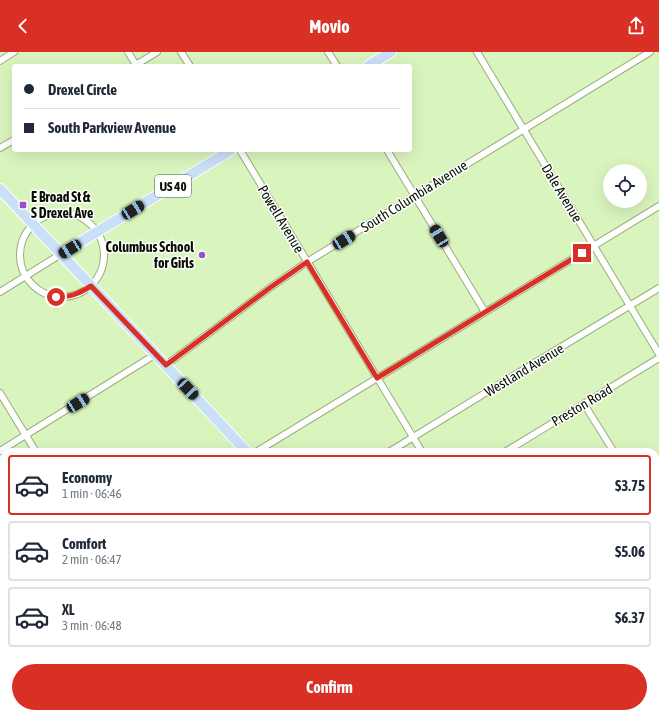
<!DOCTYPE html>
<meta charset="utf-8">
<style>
:root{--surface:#fff;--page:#f2f2f3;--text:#1f2937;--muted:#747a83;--line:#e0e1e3;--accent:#d93025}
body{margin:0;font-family:"Asap Condensed",sans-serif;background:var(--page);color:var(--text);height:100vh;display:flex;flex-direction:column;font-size:15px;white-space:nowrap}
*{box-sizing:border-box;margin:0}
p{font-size:13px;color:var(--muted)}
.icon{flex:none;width:22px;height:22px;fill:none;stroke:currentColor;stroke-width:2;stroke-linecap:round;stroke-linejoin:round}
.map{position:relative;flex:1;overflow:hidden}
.panel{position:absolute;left:0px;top:396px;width:659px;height:270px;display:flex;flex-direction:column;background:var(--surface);border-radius:12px 12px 0 0;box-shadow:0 4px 16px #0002}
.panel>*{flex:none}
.guide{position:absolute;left:12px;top:12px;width:400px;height:88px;border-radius:4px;box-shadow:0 4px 16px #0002;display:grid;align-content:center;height:88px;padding:0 12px;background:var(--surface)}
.tools{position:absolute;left:603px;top:112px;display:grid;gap:8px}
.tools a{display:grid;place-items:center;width:44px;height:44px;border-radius:50%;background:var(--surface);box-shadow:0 4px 16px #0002;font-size:20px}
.end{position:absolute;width:18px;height:18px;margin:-9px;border:5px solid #d93025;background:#fff;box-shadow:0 0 0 2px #fff}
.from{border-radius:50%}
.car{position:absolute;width:12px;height:24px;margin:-12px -6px;border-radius:5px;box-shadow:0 0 3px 1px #0007;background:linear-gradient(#222 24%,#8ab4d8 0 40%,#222 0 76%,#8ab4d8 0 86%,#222 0)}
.guide b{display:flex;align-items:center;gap:14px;height:38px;font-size:15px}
.guide b+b{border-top:1px solid var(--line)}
.guide i{width:10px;height:10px;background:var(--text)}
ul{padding:7px 0 0;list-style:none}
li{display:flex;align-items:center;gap:12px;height:60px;margin:0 8px 6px;padding:0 4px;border:2px solid var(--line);border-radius:4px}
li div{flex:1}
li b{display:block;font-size:15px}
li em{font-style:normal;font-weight:700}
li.active{border-color:var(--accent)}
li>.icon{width:36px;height:36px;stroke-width:1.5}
.action{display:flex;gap:8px;margin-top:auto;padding:8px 12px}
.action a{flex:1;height:46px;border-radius:24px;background:var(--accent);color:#fff;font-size:16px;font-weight:700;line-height:46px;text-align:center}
header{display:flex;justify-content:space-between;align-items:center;height:52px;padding:0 12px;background:var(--accent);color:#fff;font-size:18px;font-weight:700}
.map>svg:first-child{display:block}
.green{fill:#e3af74}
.forest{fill:#e3a254}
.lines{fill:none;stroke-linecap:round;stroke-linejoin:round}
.street-casing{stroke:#97b07d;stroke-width:8}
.primary-casing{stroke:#fff;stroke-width:12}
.street{stroke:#fff;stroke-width:6}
.primary{stroke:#c8e0f8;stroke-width:10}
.route{stroke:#d93025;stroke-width:5}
.poi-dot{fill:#9551c5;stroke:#fff;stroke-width:1.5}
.labels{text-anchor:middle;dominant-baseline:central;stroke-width:3;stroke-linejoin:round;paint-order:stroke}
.shield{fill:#fff;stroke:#51574d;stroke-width:1}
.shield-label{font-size:13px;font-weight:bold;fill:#070f01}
.street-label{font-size:14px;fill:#070f01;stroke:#fff}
.poi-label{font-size:14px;font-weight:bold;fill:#070f01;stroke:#fff;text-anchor:start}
</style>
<header><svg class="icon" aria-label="back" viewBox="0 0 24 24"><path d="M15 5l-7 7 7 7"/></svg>Movio<svg class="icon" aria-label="share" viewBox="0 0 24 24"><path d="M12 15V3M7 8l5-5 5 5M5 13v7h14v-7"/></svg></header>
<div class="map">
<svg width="659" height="666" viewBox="0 0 659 666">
<rect width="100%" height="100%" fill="#daf4be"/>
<g class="green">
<polygon points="659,498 659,666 514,666 510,662 655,662 655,501"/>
<polygon points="4,645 4,662 194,662 197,666 0,666 0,648"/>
</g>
<polygon class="forest" points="2,647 4,649 4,662 14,662 16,666 0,666 0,648"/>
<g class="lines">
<defs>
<g id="street">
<polyline points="128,0 136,13"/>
<polyline points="181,0 190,14"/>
<polyline points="328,0 337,14"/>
<polyline points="477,0 659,302"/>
<polyline points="0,9 14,0"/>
<polyline points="134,14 157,0"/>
<polyline points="0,96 14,88"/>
<polyline points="240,98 422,400"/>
<polyline points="387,98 485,260"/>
<circle cx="62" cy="203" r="42"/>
<polyline points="0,240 61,202"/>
<polyline points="166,313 271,235 307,210 650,0"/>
<polyline points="0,341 36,400"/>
<polyline points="584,352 614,400"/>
<polyline points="0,399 156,302"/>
<polyline points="256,400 659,154"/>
<polyline points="389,400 513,324 659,236"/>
<polyline points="505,400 659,306"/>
<polyline points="655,468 659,475"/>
<polyline points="655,497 659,495"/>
<polyline points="0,557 4,555"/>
<polyline points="195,662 198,666"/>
<polyline points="366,666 372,662"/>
</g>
<g id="primary">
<polyline points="368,14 391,0"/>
<polyline points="0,137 247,400"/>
<polyline points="61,202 231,98"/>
<polyline points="494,662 498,666"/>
</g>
</defs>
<use href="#street" class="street-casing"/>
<use href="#primary" class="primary-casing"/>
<use href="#street" class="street"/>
<use href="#primary" class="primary"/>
</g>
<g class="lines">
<path class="route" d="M56 245C71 245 78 242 91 234L166 313 271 235 307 210 377 326 582 201"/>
</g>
<g class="poi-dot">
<rect x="19" y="149" width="8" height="8" rx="2"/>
<circle cx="202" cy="203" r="4"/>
</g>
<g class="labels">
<rect class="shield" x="155" y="123" width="36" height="22" rx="3"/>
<g class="shield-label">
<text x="173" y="134">US 40</text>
</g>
<g class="street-label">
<text transform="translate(562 141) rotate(59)">Dale Avenue</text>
<text transform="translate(414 144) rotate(-32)">South Columbia Avenue</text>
<text transform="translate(281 167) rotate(59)">Powell Avenue</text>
<text transform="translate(524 318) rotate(-31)">Westland Avenue</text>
<text transform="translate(582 353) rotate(-31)">Preston Road</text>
</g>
<g class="poi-label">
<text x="31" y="145">E Broad St &amp;<tspan x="31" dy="16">S Drexel Ave</tspan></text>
<text x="194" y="195" text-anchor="end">Columbus School<tspan x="194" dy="16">for Girls</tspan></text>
</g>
</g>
</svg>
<div class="tools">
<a><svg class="icon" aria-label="locate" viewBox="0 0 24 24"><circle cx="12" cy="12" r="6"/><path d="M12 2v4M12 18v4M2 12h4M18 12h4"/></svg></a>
</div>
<i class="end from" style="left:56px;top:245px"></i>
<i class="end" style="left:582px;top:201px"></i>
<i class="car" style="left:133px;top:158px;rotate:58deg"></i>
<i class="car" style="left:439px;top:184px;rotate:329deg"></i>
<i class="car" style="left:344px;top:188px;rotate:58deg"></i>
<i class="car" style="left:70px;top:197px;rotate:239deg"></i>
<i class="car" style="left:188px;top:337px;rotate:137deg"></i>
<i class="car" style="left:78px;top:351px;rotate:58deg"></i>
<div class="guide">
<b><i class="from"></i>Drexel Circle</b>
<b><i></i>South Parkview Avenue</b>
</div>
<section class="panel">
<ul>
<li class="active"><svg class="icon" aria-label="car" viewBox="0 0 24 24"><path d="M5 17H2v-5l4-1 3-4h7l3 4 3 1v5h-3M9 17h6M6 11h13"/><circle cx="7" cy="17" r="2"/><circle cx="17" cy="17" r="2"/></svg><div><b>Economy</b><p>1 min · 06:46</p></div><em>$3.75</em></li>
<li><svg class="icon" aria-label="car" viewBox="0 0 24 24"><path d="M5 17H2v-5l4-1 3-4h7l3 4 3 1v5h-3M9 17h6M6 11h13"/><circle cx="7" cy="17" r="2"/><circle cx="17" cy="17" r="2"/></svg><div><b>Comfort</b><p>2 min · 06:47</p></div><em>$5.06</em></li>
<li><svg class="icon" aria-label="car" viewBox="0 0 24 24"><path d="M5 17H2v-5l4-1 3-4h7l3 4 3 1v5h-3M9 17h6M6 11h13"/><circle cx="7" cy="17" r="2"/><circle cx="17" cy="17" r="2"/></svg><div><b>XL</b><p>3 min · 06:48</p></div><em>$6.37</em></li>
</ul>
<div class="action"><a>Confirm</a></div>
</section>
</div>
